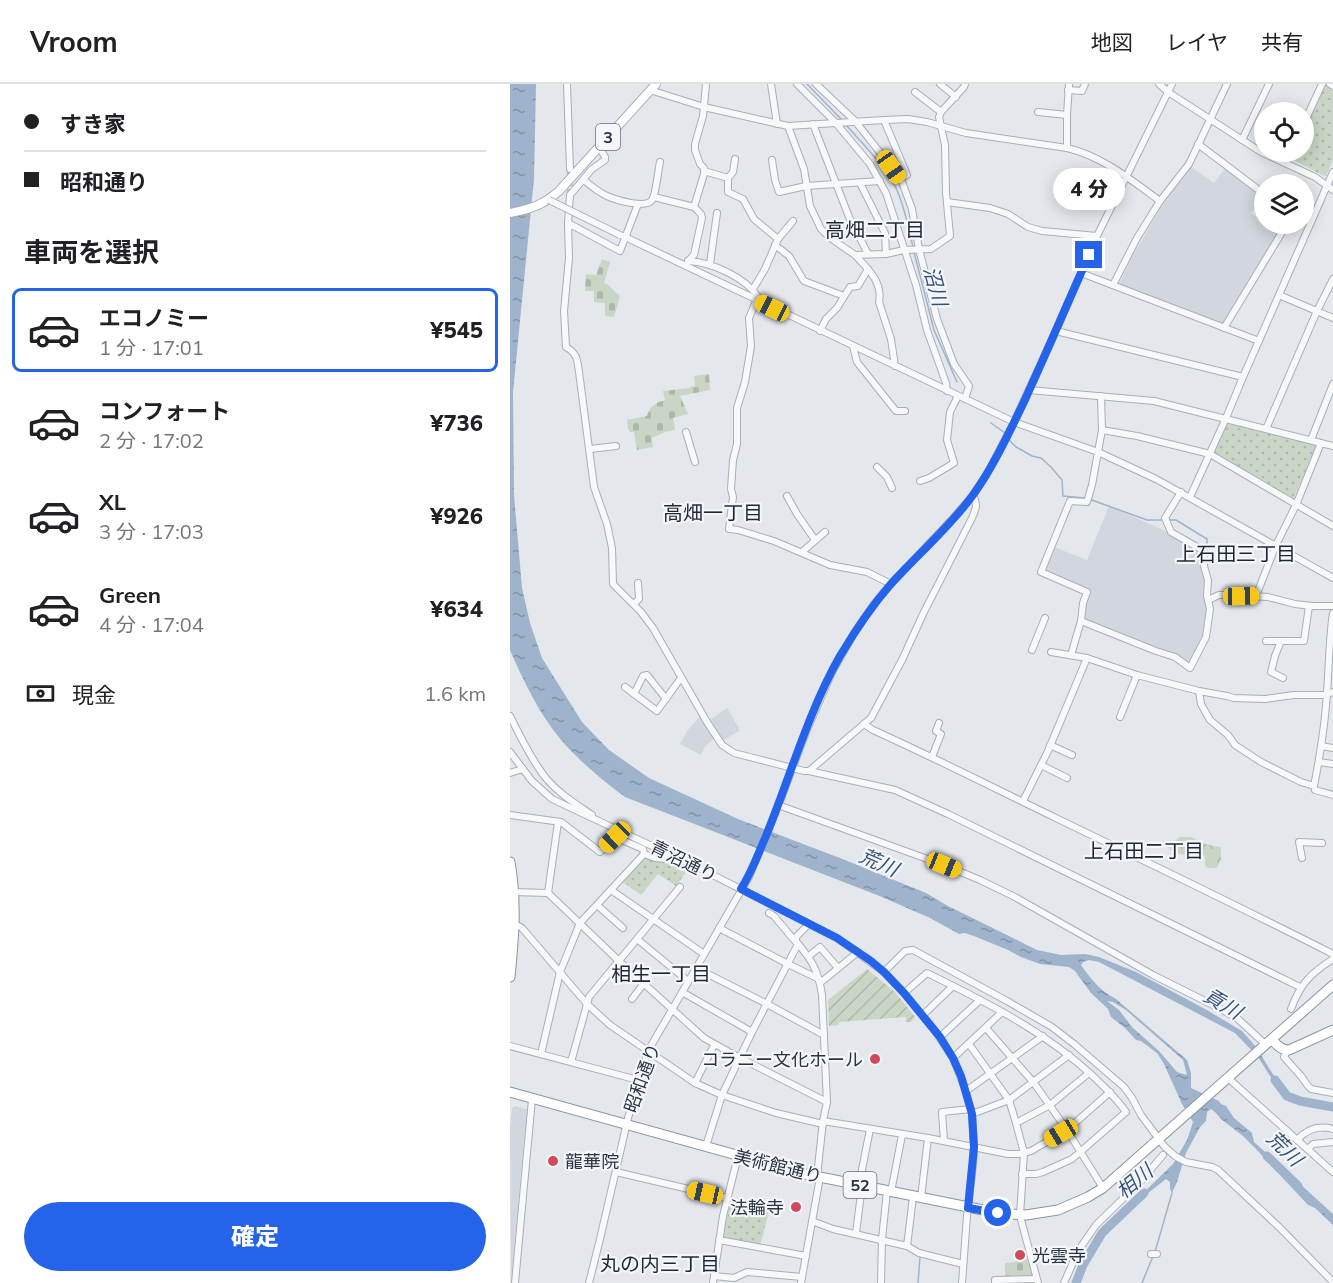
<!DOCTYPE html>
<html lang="ja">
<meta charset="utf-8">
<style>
:root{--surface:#fff;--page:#f6f6f6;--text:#202124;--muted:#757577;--line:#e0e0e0;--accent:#2563eb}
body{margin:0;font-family:Mulish,"Noto Sans JP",sans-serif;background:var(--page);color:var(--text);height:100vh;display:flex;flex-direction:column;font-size:22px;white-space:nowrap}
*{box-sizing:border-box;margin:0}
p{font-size:20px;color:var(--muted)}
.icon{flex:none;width:33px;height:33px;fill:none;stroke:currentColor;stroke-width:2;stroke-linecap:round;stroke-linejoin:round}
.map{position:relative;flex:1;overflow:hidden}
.details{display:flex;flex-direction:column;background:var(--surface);width:510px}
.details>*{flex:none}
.guide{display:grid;align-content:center;height:132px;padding:0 24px;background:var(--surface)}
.tools{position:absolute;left:744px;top:18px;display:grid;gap:12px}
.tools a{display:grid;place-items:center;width:60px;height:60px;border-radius:50%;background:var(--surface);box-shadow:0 3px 15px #0003;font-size:30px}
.end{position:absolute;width:27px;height:27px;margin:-14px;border:8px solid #2563eb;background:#fff;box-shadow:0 0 0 3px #fff}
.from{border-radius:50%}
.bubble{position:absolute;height:42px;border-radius:21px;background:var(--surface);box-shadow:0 3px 15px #0003;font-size:20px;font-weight:800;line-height:42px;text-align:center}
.car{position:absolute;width:18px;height:36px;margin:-18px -9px;border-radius:8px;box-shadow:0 0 4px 2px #0007;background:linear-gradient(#f5c518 24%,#345 0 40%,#f5c518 0 76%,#345 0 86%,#f5c518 0)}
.guide b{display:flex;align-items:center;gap:21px;height:57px;font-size:22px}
.guide b+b{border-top:2px solid var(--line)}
.guide i{width:15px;height:15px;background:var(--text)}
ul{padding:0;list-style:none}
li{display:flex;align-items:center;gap:18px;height:84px;margin:0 12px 9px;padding:0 12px;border:3px solid transparent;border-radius:9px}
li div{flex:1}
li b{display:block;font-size:22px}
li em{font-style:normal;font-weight:800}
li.selected{border-color:var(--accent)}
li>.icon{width:54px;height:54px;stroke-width:1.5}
h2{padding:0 24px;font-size:27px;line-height:72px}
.pay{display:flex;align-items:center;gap:15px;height:66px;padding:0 24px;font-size:22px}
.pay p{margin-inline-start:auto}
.action{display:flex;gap:12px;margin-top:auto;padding:12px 24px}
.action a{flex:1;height:69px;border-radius:36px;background:var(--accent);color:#fff;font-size:24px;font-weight:800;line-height:69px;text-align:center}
header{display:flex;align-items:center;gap:36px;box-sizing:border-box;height:84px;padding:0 30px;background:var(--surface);border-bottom:2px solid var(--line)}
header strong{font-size:28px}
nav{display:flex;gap:33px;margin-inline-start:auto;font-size:21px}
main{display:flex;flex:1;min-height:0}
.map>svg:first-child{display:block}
.built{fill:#d2d6de}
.forest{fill:url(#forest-crowns)}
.cemetery{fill:url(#cemetery-stones)}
.park{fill:url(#park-dots)}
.garden{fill:url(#garden-furrows)}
.water{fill:url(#water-ripples);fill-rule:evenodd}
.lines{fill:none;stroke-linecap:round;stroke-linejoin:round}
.stream{stroke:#9fb4cc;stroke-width:1.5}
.river{stroke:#9fb4cc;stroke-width:9}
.minor-tunnel{stroke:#bfc3cb;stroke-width:6;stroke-dasharray:6 3;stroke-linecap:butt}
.minor-casing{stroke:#a9aeb7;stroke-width:8}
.major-casing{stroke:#a3abb8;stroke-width:10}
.highway-casing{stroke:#8b94a3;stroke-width:11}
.minor{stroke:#f7f8fa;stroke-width:6}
.major{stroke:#fff;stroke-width:8}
.highway{stroke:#fff;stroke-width:9}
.minor-bridge-casing{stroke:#a9aeb7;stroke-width:8;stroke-linecap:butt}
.minor-bridge{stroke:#f7f8fa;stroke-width:6}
.route{stroke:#2563eb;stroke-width:8}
.poi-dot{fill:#d1495b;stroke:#f4f6f9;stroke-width:2}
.labels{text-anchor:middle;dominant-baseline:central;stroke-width:4.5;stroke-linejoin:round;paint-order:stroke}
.shield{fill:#f4f6f9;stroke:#676e7b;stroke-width:1.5}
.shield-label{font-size:16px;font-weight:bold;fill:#2b3445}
.street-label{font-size:18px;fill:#2b3445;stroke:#f4f6f9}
.poi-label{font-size:18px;fill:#2b3445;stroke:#f4f6f9;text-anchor:end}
.neighbourhood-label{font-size:20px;fill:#1d2536;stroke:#f4f6f9}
.water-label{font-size:20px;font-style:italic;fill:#34527a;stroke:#f4f6f9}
</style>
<header>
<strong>Vroom</strong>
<nav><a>地図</a><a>レイヤ</a><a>共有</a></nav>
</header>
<main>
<section class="details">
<div class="guide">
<b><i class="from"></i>すき家</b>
<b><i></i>昭和通り</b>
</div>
<h2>車両を選択</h2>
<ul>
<li class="selected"><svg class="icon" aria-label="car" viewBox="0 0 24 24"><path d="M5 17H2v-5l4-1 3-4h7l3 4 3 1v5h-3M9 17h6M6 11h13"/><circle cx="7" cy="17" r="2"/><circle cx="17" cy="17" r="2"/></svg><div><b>エコノミー</b><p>1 分 · 17:01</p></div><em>¥545</em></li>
<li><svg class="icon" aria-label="car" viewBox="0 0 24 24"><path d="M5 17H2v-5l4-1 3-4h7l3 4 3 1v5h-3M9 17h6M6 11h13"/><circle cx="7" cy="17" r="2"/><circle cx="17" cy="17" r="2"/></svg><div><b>コンフォート</b><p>2 分 · 17:02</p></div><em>¥736</em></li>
<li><svg class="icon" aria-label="car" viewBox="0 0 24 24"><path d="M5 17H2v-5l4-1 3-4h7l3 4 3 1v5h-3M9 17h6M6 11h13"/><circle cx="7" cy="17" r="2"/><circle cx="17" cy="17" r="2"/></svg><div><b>XL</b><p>3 分 · 17:03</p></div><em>¥926</em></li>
<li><svg class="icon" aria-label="car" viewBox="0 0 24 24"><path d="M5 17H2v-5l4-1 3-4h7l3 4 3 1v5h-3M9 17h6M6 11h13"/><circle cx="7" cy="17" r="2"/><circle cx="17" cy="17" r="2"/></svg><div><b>Green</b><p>4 分 · 17:04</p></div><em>¥634</em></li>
</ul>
<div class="pay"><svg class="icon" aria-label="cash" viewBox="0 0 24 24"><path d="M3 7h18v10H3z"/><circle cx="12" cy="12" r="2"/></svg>現金<p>1.6 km</p></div>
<div class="action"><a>確定</a></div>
</section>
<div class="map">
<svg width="823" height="1199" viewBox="0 0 823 1199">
<defs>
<pattern id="forest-crowns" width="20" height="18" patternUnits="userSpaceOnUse" patternTransform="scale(1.5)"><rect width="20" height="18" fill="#c9d6c5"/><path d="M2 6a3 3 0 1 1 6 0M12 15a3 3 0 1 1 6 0" fill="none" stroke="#adb8ab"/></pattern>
<pattern id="cemetery-stones" width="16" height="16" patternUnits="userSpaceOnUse" patternTransform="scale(1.5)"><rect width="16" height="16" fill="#c9d6c5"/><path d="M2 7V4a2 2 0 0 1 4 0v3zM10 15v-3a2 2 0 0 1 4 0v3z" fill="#adb8ab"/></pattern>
<pattern id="park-dots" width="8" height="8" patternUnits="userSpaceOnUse" patternTransform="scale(1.5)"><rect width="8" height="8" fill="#c9d6c5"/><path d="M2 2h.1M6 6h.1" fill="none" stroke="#adb8ab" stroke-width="1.8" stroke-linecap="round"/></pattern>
<pattern id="garden-furrows" width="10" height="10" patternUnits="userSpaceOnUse" patternTransform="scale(1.5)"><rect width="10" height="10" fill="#c9d6c5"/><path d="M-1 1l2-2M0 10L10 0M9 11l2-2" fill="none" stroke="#adb8ab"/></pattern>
<pattern id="water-ripples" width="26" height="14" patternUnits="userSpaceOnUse" patternTransform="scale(1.5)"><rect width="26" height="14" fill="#9fb4cc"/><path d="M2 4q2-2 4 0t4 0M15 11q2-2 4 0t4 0" fill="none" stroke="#8293a7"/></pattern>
</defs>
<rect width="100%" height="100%" fill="#e4e7ec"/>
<g class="built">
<polygon points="680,82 704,99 716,83 754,114 741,129 769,150 713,242 609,201 622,173 650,125"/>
<polygon points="599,422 660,449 691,467 696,496 698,527 694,552 681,579 677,580 647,565 575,535 573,533 579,507 536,488 535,486 544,463 577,476"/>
<polygon points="217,624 230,646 211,658 206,653 195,662 191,671 170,660 177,647 192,630 197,638"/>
<polygon points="5,1022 19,1026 14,1054 1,1198 0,1042 2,1024"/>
</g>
<polygon class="forest" points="670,753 681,753 698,761 711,763 711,776 707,784 698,784 695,782 695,773 689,768 683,767 679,771 669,770 661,767 658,762"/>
<g class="cemetery">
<polygon points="92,175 100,178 94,199 97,200 110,212 104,233 95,232 95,219 84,218 84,207 75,207 76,190 86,191"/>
<path d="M199 290 200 306 170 312 178 330 163 334 165 346 155 348 142 354 143 363 127 366 124 348H120L118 345 117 336 137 332C140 322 145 319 155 316L153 307 180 304V303L185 302 184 292Z"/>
<polygon points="521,1175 526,1195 495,1196 495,1179 505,1178 507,1176"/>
</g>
<g class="park">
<polygon points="814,0 818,0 823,4 823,76 816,92 812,91 778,73 781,68 794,68 794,41"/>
<polygon points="719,337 807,362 784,413 783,414 704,369 703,367 715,339"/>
<polygon points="134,770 166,777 179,784 166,802 148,790 131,811 110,796"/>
<polygon points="221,1115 260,1124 250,1162 212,1156"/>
</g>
<polygon class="garden" points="357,885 385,908 405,933 401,938 396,938 396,933 329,938 329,941 319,942 318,916"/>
<path class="water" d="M0 0H26L24 95 3 308 4 411 12 504 20 539 32 574 72 638 99 666 139 694 228 735 335 776 416 809 438 822 527 866 551 871 575 870 589 873 626 888 695 925 732 947 746 963 772 1005 762 995 748 973 725 949 589 878 579 876 573 878 571 881C581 895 590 907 606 915L677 976 681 989V1004L709 1017 711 1020 716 1022 724 1034 742 1049 744 1058 763 1075 768 1086 789 1099 823 1130V1141L805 1124 798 1121 745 1064 733 1052 711 1035 705 1028 701 1025 697 1028 696 1037 690 1043 676 1069 667 1098 662 1109 660 1105V1098L656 1095 638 1109 625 1117 663 1080 677 1056 683 1038 672 1020 654 980 647 969 631 957 626 956 615 944 601 933 598 925 581 909 565 887 559 883 530 880 511 873 498 866 464 852 455 849 449 850 420 834 372 813 115 713C89 694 57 667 39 640 23 617 11 591 0 566ZM597 917 603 918 616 926 673 976 677 991 667 988 649 967 622 943 609 926Z"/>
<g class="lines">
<g class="stream">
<polyline points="297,0 331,35"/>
<path d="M336 41C354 61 374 81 386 104 395 123 398 143 403 163"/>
<polyline points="404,168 424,246 447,298"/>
<polyline points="481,339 495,349"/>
<polyline points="498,352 500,357 506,363 522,372 531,374 541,383 552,396 553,412 574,414"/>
<polyline points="579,415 637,436 654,436"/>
<polyline points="659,436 666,436 697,455 697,465"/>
<polyline points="821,1023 823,1027"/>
<polyline points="645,1168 662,1109"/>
<polyline points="408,1199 410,1173"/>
<polyline points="632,1199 643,1172"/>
</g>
<g class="river">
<polyline points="765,996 777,1012 790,1017 823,1023"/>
<polyline points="757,1072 788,1102"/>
<polyline points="566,1199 573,1181 592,1149 634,1109"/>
</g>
<polyline class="minor-tunnel" points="60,111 60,85"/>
<defs>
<g id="minor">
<polyline points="57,0 60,85"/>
<polyline points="261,0 267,40"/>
<polyline points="287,0 325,38 360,80 376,109 406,201 417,246 436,299 437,307"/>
<polyline points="306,0 345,37 372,71 392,98 402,125 409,165 427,235 444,280 459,302 455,315"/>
<polyline points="430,0 446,13"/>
<polyline points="649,0 658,8 751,68 805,93 823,106"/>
<polyline points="820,0 823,2"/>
<path d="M140 6 194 23 278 42 374 36 398 35 417 38 456 49 557 64C592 72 621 96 650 117"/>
<polyline points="558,6 572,7 575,0"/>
<polyline points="405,8 431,28"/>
<polyline points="528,28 557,31"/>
<polyline points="374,36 397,91 389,95"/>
<polyline points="794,39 812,0"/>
<polyline points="303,40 339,133 358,170"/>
<polyline points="278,42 294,85 300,122 311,145 317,151 329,160 345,171 376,170 394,166 421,165 440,152 436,108 435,61 429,33 431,28 454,3 455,0"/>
<polyline points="732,56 759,0"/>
<polyline points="688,60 754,110"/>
<polyline points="557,64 557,31 559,0"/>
<polyline points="262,76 265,96 269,108 296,102 370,97"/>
<polyline points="775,79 780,68"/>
<polyline points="194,87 218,94 218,108 233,115 244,135 268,155"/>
<polyline points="218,94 223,88 225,75"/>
<path d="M74 96C81 102 88 108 97 112 106 116 136 125 142 116 146 111 148 86 150 78"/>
<polyline points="350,99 375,149 376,170"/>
<polyline points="144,113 184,123 191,130 192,134 184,171 178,177"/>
<polyline points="437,118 480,124 498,130 518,143 532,147 587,152"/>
<path d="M128 120 110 167 58 139 59 174 54 227 56 263C68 270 67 276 69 288L84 403 97 440 102 464 103 500 131 528 143 544 197 638 212 661 224 669 294 687H299L361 634 392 576 414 528 462 434C466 425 468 420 463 411"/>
<polyline points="184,123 194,90 194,84 190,80 185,66 185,60 193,32 196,0"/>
<polyline points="58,139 60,111 82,85 95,76 95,73 89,63"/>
<polyline points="113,152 504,338 588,368 646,395 823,494"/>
<polyline points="265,161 279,172 294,197 334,212"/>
<path d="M345 171C357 184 373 198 369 218L381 255 385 282"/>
<path d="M178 177C201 178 235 193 248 213L239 234 241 262 235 298 227 324V360L223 376 221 405 223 413 219 445 228 446 264 457 320 481 357 488 381 500"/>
<polyline points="200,180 207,129"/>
<polyline points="571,189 749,257"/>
<polyline points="603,201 627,154 650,117 679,80 717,0"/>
<polyline points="243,205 255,185 268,155 283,137"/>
<polyline points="769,211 823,234"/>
<polyline points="714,244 777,140"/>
<polyline points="310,247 316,235 327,224 340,203 348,202 358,185"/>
<polyline points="546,247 733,293"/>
<polyline points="343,262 347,278 386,327 395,327"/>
<polyline points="519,306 644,317 823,362"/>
<polyline points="591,312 592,346 582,401 577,418 560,417 531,488 577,508 573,519 571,537 646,567 665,573 680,584 696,553 700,525 697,512 698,496 694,482 694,467 661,448 655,434 671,408"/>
<polyline points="756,345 807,227 823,195"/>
<polyline points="592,346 627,352 700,370 823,442"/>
<polyline points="176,348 185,378"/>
<polyline points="801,356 823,300"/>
<polyline points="80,365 106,362"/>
<polyline points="367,383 377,393 382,404"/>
<polyline points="410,397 419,394 444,379 437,356 440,328 448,312"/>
<polyline points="277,412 287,430 305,456"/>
<polyline points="680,413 716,334 733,293 823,88"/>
<polyline points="292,468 315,448"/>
<polyline points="746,512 766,461 786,421 811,359"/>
<polyline points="698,516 709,511 720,511 758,513 785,520 802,522 823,522"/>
<polyline points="124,520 129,515 128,499"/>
<polyline points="756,557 794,557 799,522"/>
<polyline points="771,557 765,572 761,588 773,594"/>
<polyline points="522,566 535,534"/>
<polyline points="541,568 577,574 627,591 689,607 717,612 724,614 755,615 784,611 813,611 823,608"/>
<polyline points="561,571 571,537"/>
<polyline points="115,603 147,627 171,594"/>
<path d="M689 607 691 620 700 636 718 651 725 661 751 678 791 698 804 702C810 672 815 640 817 609 819 582 819 555 823 529"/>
<polyline points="124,610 133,592 137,591 156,615"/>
<path d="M0 632C10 652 21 675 35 693 48 709 66 720 82 731"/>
<polyline points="610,633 627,591"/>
<path d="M354 640 363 646C425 674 486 705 548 735 639 779 730 823 821 869L823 871"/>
<polyline points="540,661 562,671"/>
<polyline points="811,662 823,664"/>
<polyline points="0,668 22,697 42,715 193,786 327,854 374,888 394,909 425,947 443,974 456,1007 462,1030 464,1063 463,1080 457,1132 452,1199"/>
<polyline points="422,673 431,650 426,647 429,639"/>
<polyline points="809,678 823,680"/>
<polyline points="531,681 557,694"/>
<polyline points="299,687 385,706 438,730 790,903"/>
<polyline points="0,689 13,685"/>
<polyline points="805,706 823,711"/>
<polyline points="513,717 538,667 577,574"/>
<polyline points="268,721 434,781 470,796 505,813 643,891 709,924 728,935 756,961"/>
<polyline points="0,731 51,738 90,768 105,753 133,765 134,770"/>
<polyline points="792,774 789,758 812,759"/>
<polyline points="101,806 194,870"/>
<polyline points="4,808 38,809 109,877 194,954 230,974 317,1018"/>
<polyline points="38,809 48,738"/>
<polyline points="87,821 113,844"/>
<polyline points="259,829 264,832 285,857"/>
<polyline points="1,840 5,840 12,844 77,920 100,941 185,999 212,1011 266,1029 313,1040"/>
<path d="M299 840 286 853V857C302 877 308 885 312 911L317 1018 313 1037 307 1092"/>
<polyline points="209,844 278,880 309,895"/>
<polyline points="127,855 178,897"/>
<polyline points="299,872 310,863 328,884"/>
<polyline points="186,884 257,920 314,951"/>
<polyline points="374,888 395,867 403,866 497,917 542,943 564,960 614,1003 622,1014 631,1031 654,1062 665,1072 676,1078 702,1083 708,1086 769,1143 823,1198"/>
<polyline points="310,899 348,868"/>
<polyline points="172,908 242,948"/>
<path d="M394 909 417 889C476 918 536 948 585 994 596 1005 607 1015 616 1028L562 1075 533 1088 526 1090H512"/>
<polyline points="122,915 134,899"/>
<path d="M781 925C790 900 801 889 823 875"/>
<polyline points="413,931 443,902"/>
<polyline points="476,944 524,999 557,1046 593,1104"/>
<polyline points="430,953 470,916"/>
<polyline points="459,960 499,1016 506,1039 514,1069 510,1132 528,1199"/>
<polyline points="0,962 128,996"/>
<polyline points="777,966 774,973 791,992 798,1002 801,1005 823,1009"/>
<polyline points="31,970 50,888 70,839 134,770 145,774 167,776"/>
<polyline points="443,974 492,928"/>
<polyline points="61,978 79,913 170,803"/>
<polyline points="718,994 823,1088"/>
<polyline points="185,999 204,961"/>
<polyline points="456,1007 533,952"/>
<polyline points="462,1030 499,1016 559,971"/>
<polyline points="313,1037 418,1054 498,1070 509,1070 521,1067 557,1046 600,1008"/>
<polyline points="506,1039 540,1021 579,989"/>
<path d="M787 1056C797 1045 808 1041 823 1045"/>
<polyline points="434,1057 432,1028 461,1025"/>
<polyline points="196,1062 212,1011 242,948 288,860"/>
<polyline points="798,1065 803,1060 823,1058"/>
<polyline points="106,1088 217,1114"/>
<polyline points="349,1101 360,1045"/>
<polyline points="381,1108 392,1051"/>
<polyline points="411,1114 418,1054"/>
<polyline points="302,1137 323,1145 397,1162 409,1169 453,1180"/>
<polyline points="346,1149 352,1102"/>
<polyline points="209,1156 296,1172"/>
<polyline points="397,1162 403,1113"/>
<polyline points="641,1170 647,1170"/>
<polyline points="204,1192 224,1194 237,1188 292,1193"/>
<polyline points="5,1199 22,1015"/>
<polyline points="79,1199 90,1155 118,1034 138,967 239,793 269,720 296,648 322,588 346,546 364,520 381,500 446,431 463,411 477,390 504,338 546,247 587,152 662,0"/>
<polyline points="203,1199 213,1132 228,1072"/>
<polyline points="291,1199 310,1093"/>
<polyline points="371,1199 372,1155 377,1107"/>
<polyline points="485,1199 485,1196 526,1195"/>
<polyline points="554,1199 568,1167 586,1141 631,1097 653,1071"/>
</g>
<path id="major" d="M0 129C21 125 33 121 49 107L146 0"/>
<g id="highway">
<path d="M0 778C7 818 4 853 0 893"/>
<path d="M762 956C767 961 771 966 779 966L823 946"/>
<polyline points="0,1008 295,1090 488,1129 516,1131 548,1126 578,1113 593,1104 823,901"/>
</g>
</defs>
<use href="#minor" class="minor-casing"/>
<use href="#major" class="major-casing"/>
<use href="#highway" class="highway-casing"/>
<use href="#minor" class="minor"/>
<use href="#major" class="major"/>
<use href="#highway" class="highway"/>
<defs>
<polyline id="minor-bridge" points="39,116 110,151"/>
</defs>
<use href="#minor-bridge" class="minor-bridge-casing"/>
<use href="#minor-bridge" class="minor-bridge"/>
</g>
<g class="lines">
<path class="route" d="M488 1129 458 1124 464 1063 462 1030 451 992 443 974 430 953 394 909 374 888 361 877 327 854 231 805C242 788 248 770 256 752 280 693 299 626 330 572 345 547 361 523 380 501 407 471 439 444 463 411 483 383 498 351 513 320 536 270 557 220 579 171"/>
</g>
<g class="poi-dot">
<circle cx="365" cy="975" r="6"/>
<circle cx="43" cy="1077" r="6"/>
<circle cx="286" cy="1123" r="6"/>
<circle cx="510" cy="1171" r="6"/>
</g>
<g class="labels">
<g class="shield">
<rect x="86" y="40" width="24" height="26" rx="4.5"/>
<rect x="333.5" y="1088" width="33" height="26" rx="4.5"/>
</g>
<g class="shield-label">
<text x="98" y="53">3</text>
<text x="350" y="1101">52</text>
</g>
<g class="street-label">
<text transform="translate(174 777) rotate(26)">青沼通り</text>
<text transform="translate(132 994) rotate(-70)">昭和通り</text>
<text transform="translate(268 1082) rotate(14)">美術館通り</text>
</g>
<g class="poi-label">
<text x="353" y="975">コラニー文化ホール</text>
<text x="55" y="1077" text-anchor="start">龍華院</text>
<text x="274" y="1123">法輪寺</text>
<text x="522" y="1171" text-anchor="start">光雲寺</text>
</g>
<g class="neighbourhood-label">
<text x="365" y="145">高畑二丁目</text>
<text x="203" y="428">高畑一丁目</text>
<text x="726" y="469">上石田三丁目</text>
<text x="634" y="766">上石田二丁目</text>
<text x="151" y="889">相生一丁目</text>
<text x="150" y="1179">丸の内三丁目</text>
</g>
<g class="water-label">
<text transform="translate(426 202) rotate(75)">沼川</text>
<text transform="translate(369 778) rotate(24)">荒川</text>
<text transform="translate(713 919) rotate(31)">貢川</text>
<text transform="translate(775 1064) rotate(44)">荒川</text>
<text transform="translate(624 1097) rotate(-39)">相川</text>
</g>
</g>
</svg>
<div class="tools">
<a><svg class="icon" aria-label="locate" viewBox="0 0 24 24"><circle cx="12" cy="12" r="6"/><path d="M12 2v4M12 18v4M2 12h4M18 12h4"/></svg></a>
<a><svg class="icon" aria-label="layers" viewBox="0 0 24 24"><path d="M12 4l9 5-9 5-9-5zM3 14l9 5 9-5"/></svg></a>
</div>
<i class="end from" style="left:488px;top:1129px"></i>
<i class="end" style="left:579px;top:171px"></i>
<div class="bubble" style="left:543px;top:84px;width:72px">4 分</div>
<i class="car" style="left:381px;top:83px;rotate:145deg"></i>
<i class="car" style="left:262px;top:224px;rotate:296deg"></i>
<i class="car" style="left:731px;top:512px;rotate:89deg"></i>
<i class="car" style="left:105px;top:753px;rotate:226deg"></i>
<i class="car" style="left:434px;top:781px;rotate:112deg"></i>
<i class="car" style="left:551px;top:1049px;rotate:239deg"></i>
<i class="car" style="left:195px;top:1109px;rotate:283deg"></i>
</div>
</main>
